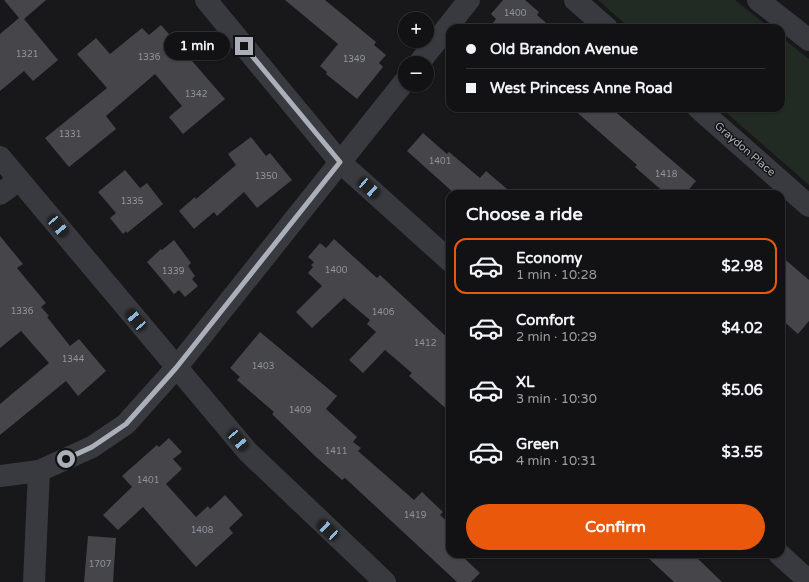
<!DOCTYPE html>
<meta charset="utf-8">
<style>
:root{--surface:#121214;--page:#1f2022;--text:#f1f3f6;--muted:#9c9ea0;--line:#313234;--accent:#ea580c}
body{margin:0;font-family:"Varela Round",sans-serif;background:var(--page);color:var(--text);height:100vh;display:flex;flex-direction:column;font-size:15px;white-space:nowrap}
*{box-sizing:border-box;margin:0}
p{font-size:13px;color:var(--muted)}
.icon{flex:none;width:22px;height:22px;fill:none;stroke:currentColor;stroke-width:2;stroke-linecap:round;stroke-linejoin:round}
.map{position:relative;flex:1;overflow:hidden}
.sheet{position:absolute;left:446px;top:190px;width:339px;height:368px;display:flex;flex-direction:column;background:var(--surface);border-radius:12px;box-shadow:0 1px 3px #0004,0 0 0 1px var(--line)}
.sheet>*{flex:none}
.hud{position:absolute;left:446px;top:24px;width:339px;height:88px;border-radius:12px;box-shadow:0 1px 3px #0004,0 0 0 1px var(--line);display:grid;align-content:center;height:88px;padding:0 20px;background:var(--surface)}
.buttons{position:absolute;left:398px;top:12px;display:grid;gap:8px}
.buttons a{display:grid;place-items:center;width:36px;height:36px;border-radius:50%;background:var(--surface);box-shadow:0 1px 3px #0004,0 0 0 1px var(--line);font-size:20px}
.end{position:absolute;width:18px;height:18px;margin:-9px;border:5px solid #abafb9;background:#111;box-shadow:0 0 0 2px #111}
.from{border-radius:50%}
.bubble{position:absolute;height:28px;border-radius:14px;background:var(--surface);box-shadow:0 1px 3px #0004,0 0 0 1px var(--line);font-size:13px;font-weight:700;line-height:28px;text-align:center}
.car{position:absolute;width:12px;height:24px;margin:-12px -6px;border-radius:5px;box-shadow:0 0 3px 1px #0007;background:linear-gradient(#222 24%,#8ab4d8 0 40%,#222 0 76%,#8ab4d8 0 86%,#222 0)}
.hud b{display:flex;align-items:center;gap:14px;height:38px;font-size:15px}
.hud b+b{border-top:1px solid var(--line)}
.hud i{width:10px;height:10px;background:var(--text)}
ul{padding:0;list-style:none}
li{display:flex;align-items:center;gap:12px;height:56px;margin:0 8px 6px;padding:0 12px;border:2px solid transparent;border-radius:12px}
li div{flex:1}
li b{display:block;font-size:15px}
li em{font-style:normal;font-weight:700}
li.current{border-color:var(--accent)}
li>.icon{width:36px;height:36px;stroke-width:1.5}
h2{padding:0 20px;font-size:18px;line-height:48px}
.action{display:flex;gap:8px;margin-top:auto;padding:8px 20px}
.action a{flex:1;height:46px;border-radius:24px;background:var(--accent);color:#fff;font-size:16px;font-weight:700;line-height:46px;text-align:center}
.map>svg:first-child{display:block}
.green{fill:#222a24}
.building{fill:#45454a}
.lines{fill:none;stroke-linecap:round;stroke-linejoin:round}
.minor{stroke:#393a3f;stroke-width:22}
.route{stroke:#abafb9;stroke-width:5}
.labels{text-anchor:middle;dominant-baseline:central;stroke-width:3;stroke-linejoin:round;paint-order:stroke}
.number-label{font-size:9px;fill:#92949d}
.street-label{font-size:11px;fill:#abafb9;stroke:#131315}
</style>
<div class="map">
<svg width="809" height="582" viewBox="0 0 809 582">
<rect width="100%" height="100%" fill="#18181a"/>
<g class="green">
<polygon points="598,0 735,0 770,28 630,28"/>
<polygon points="781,37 809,59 809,185 721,108 781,108"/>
</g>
<g class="building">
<polygon points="4,0 46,0 24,19 58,60 33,81 24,71 0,91 0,34 19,18"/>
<polygon points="285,0 325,0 376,42 374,45 386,55 379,63 383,67 357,99 326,74 327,72 320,66 338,44"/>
<polygon points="503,0 525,0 539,12 537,15 552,28 489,28 496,19 491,14"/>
<polygon points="161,25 225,99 183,134 169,117 182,106 155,74 106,116 116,129 69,167 45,138 107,88 77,54 96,38 110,54 142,28 149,35"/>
<polygon points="572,108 611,108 696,181 685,194 666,194 635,167 637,165"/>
<polygon points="423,133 447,154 449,152 480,178 486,171 513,194 455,194 407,151"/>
<polygon points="251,137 266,156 270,153 292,180 257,208 244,192 217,216 214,212 194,229 179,211 195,197 196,199 236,165 228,154"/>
<polygon points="125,170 140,188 147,183 163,204 127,233 126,231 123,234 110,218 116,213 98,192"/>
<polygon points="0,236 23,264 17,268 46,303 41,307 49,316 47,317 70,346 79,339 106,371 78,396 66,381 0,435 0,404 49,363 21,331 0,348"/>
<polygon points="334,239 377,278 380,275 450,340 450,412 409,376 412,373 385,350 363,373 349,360 376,332 367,324 370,320 344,298 312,328 296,312 322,286 308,273 313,267 311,265 314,262 308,257 320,243 326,248"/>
<polygon points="174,240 191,263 188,266 195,276 192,279 198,286 185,297 179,290 174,294 147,262 161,249 162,250"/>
<polygon points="781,256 809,280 809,321 798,334 781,319"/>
<polygon points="260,332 337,396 326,409 357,437 353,442 361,448 358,451 414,500 422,492 443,512 440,515 450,524 450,554 460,554 480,573 471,582 457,582 345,478 342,480 315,456 272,414 274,412 237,380 240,377 230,368"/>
<polygon points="169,438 182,452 173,459 182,469 166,484 196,517 208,506 210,509 225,495 243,515 229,528 233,533 196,567 143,507 118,530 103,515 132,487 122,476 157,445 159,447"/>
<polygon points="88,536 116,538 113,582 84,582"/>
<polygon points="644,554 693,554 722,582 674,582"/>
</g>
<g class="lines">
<g class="minor">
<polyline points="206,0 340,162 450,261"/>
<polyline points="575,0 607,28"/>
<polyline points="758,0 809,40"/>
<polyline points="419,63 469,0"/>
<polyline points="698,108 809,206"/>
<polyline points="0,157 248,452 385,582"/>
<polyline points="0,194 19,180"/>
<polyline points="0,476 39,471 92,447 126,424 176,368 405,81"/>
<polyline points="779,554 809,581"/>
<polyline points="34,582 39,471"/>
</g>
</g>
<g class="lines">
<polyline class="route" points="66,459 92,447 126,424 176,368 340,162 244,46"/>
</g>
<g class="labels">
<g class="number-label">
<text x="515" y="13">1400</text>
<text x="27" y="54">1321</text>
<text x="149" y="57">1336</text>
<text x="354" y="59">1349</text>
<text x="196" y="94">1342</text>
<text x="70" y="134">1331</text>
<text x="440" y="161">1401</text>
<text x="666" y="174">1418</text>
<text x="266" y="176">1350</text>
<text x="132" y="201">1335</text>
<text x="336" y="270">1400</text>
<text x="173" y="271">1339</text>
<text x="22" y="311">1336</text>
<text x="383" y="312">1406</text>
<text x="425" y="343">1412</text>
<text x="73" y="359">1344</text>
<text x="263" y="366">1403</text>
<text x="300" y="410">1409</text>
<text x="336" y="451">1411</text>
<text x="148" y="480">1401</text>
<text x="415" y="515">1419</text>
<text x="202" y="530">1408</text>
<text x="100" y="564">1707</text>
</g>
<g class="street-label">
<text transform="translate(745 149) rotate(41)">Graydon Place</text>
</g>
</g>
</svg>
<div class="buttons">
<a>+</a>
<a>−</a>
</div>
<i class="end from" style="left:66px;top:459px"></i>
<i class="end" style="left:244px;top:46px"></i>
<div class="bubble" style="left:164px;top:32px;width:66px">1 min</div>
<i class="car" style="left:369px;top:188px;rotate:132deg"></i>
<i class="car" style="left:58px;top:226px;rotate:140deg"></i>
<i class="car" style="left:136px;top:320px;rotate:320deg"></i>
<i class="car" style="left:238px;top:440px;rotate:140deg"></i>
<i class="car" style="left:328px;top:530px;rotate:313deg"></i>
<div class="hud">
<b><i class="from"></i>Old Brandon Avenue</b>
<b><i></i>West Princess Anne Road</b>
</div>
<section class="sheet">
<h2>Choose a ride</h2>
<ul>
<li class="current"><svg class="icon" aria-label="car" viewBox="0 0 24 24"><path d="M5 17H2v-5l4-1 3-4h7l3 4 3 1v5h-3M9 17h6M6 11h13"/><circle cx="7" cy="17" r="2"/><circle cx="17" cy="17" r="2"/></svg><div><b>Economy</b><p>1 min · 10:28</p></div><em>$2.98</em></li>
<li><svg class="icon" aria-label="car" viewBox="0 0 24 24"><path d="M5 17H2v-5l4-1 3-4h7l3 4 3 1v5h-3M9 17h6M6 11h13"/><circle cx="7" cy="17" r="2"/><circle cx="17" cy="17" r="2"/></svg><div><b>Comfort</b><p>2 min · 10:29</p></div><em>$4.02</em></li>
<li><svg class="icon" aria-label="car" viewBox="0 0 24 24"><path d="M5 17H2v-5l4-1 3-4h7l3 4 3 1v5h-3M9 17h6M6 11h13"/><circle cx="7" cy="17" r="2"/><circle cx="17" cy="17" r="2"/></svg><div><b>XL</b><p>3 min · 10:30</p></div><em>$5.06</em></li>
<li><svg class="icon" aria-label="car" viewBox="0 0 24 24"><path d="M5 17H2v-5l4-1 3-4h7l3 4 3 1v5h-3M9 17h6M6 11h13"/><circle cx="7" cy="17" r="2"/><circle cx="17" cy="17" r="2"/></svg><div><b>Green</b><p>4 min · 10:31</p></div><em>$3.55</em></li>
</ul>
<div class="action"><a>Confirm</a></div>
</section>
</div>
